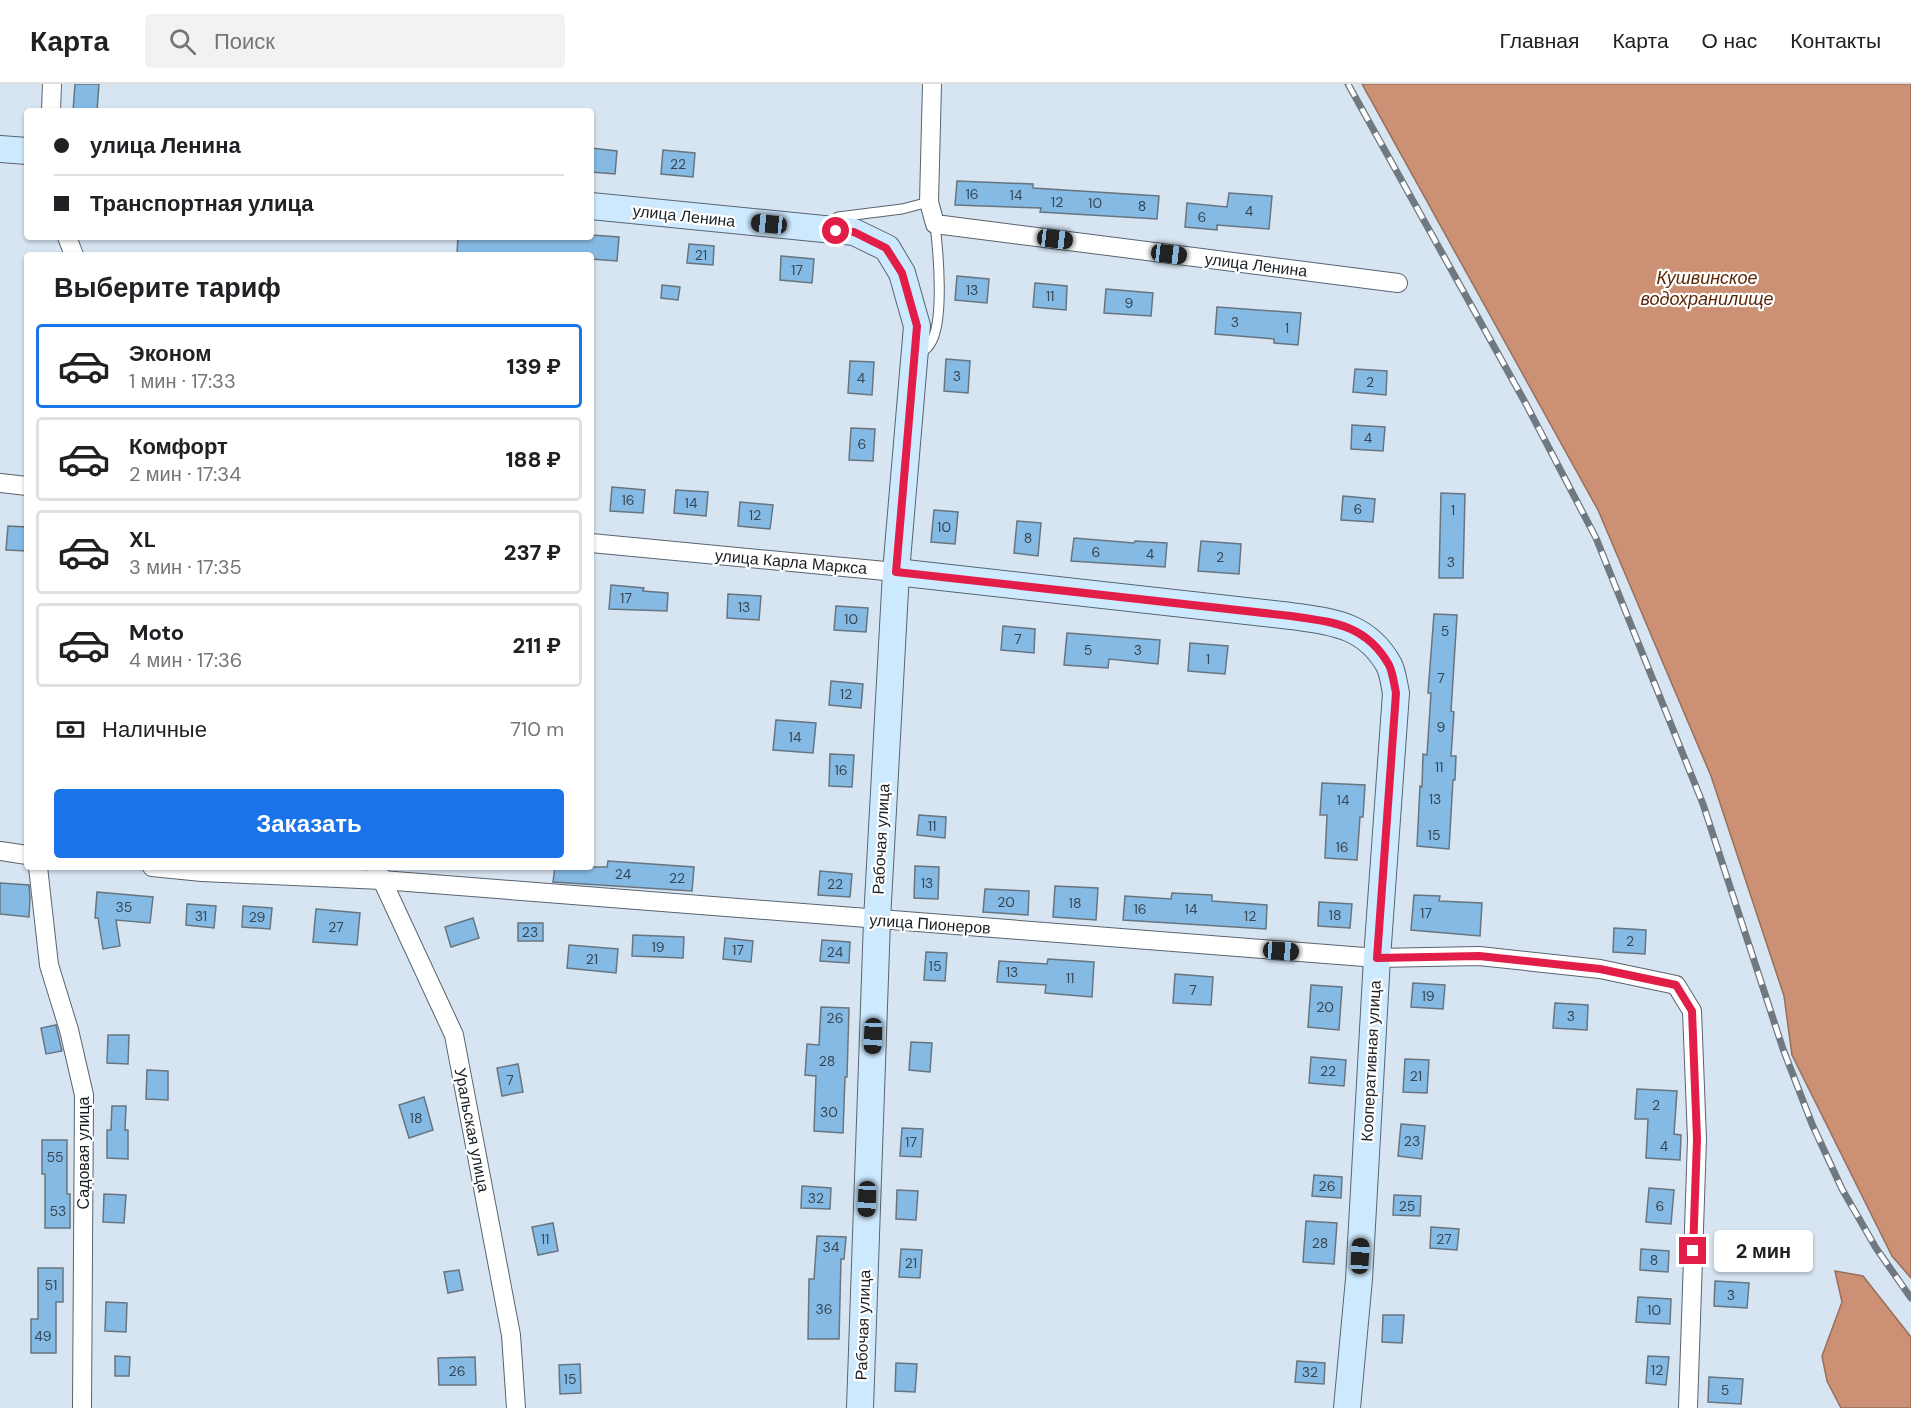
<!DOCTYPE html>
<html lang="ru">
<meta charset="utf-8">
<style>
:root{--surface:#fff;--page:#f2f2f2;--text:#202124;--muted:#757577;--line:#e0e0e0;--accent:#1a73e8}
body{margin:0;font-family:"DM Sans",sans-serif;background:var(--page);color:var(--text);height:100vh;display:flex;flex-direction:column;font-size:22px;white-space:nowrap}
*{box-sizing:border-box;margin:0}
p{font-size:20px;color:var(--muted)}
.icon{flex:none;width:33px;height:33px;fill:none;stroke:currentColor;stroke-width:2;stroke-linecap:round;stroke-linejoin:round}
.map{position:relative;flex:1;overflow:hidden}
.panel{position:absolute;left:24px;top:168px;width:570px;height:618px;display:flex;flex-direction:column;background:var(--surface);border-radius:6px;box-shadow:0 2px 4px #0004}
.panel>*{flex:none}
.top-card{position:absolute;left:24px;top:24px;width:570px;height:132px;border-radius:6px;box-shadow:0 2px 4px #0004;display:grid;align-content:center;height:132px;padding:0 30px;background:var(--surface)}
.end{position:absolute;width:27px;height:27px;margin:-14px;border:8px solid #e11d48;background:#fff;box-shadow:0 0 0 3px #fff}
.from{border-radius:50%}
.bubble{position:absolute;height:42px;border-radius:6px;background:var(--surface);box-shadow:0 2px 4px #0004;font-size:20px;font-weight:800;line-height:42px;text-align:center}
.car{position:absolute;width:18px;height:36px;margin:-18px -9px;border-radius:8px;box-shadow:0 0 4px 2px #0007;background:linear-gradient(#222 24%,#8ab4d8 0 40%,#222 0 76%,#8ab4d8 0 86%,#222 0)}
.top-card b{display:flex;align-items:center;gap:21px;height:57px;font-size:22px}
.top-card b+b{border-top:2px solid var(--line)}
.top-card i{width:15px;height:15px;background:var(--text)}
ul{padding:0;list-style:none}
li{display:flex;align-items:center;gap:18px;height:84px;margin:0 12px 9px;padding:0 18px;border:3px solid var(--line);border-radius:6px}
li div{flex:1}
li b{display:block;font-size:22px}
li em{font-style:normal;font-weight:800}
li.active{border-color:var(--accent)}
li>.icon{width:54px;height:54px;stroke-width:1.5}
h2{padding:0 30px;font-size:27px;line-height:72px}
.pay{display:flex;align-items:center;gap:15px;height:66px;padding:0 30px;font-size:22px}
.pay p{margin-inline-start:auto}
.cta{display:flex;gap:12px;margin-top:auto;padding:12px 30px}
.cta a{flex:1;height:69px;border-radius:6px;background:var(--accent);color:#fff;font-size:24px;font-weight:800;line-height:69px;text-align:center}
header{display:flex;align-items:center;gap:36px;box-sizing:border-box;height:84px;padding:0 30px;background:var(--surface);border-bottom:2px solid var(--line)}
header strong{font-size:28px}
nav{display:flex;gap:33px;margin-inline-start:auto;font-size:21px}
.search{width:420px;height:54px;background:var(--page);display:flex;align-items:center;gap:15px;box-sizing:border-box;padding:0 21px;border-radius:6px;color:var(--muted);font-size:22px}
.map>svg:first-child{display:block}
.water{fill:#cc9174;stroke:#976f5c;stroke-width:1.5}
.building{fill:#85bae4;stroke:#68757f;stroke-width:1.5}
.lines{fill:none;stroke-linecap:round;stroke-linejoin:round}
.lane-casing{stroke:#58646f;stroke-width:11}
.street-casing{stroke:#58646f;stroke-width:20}
.secondary-casing{stroke:#58646f;stroke-width:28}
.lane{stroke:#fff;stroke-width:9}
.street{stroke:#fff;stroke-width:18}
.secondary{stroke:#cde9fe;stroke-width:26}
.rail-casing{stroke:#707981;stroke-width:7}
.rail{stroke:#fff;stroke-width:4.5;stroke-dasharray:14;stroke-linecap:butt}
.route{stroke:#e11d48;stroke-width:8}
.labels{text-anchor:middle;dominant-baseline:central;stroke-width:4.5;stroke-linejoin:round;paint-order:stroke}
.number-label{font-size:14px;fill:#364654}
.street-label{font-size:16px;fill:#1b2024;stroke:#fff}
.water-label{font-size:18px;font-style:italic;fill:#5d2605;stroke:#fff}
</style>
<header>
<strong>Карта</strong>
<div class="search"><svg class="icon" aria-label="search" viewBox="0 0 24 24"><circle cx="10" cy="10" r="6"/><path d="M15 15l6 6"/></svg>Поиск</div>
<nav><a>Главная</a><a>Карта</a><a>О нас</a><a>Контакты</a></nav>
</header>
<div class="map">
<svg width="1911" height="1324" viewBox="0 0 1911 1324">
<rect width="100%" height="100%" fill="#d7e5f2"/>
<g class="water">
<polygon points="1362,0 1911,0 1911,1194 1892,1172 1792,971 1784,912 1711,692 1598,426"/>
<polygon points="1835,1187 1863,1192 1911,1253 1911,1324 1841,1324 1827,1297 1822,1272 1842,1218"/>
</g>
<g class="building">
<polygon points="75,0 99,0 97,27 73,27"/>
<polygon points="591,64 617,67 615,90 591,88"/>
<polygon points="663,66 695,69 693,93 661,90"/>
<polygon points="957,97 1033,100 1033,104 1159,112 1157,135 1040,128 1041,124 955,121"/>
<polygon points="1229,109 1272,112 1269,145 1217,141 1217,146 1185,143 1187,119 1227,123"/>
<polygon points="591,151 619,153 617,177 591,175 591,171 489,171 457,169 458,153 591,153"/>
<polygon points="689,160 714,162 713,181 687,179"/>
<polygon points="781,172 814,175 812,199 780,196"/>
<polygon points="957,192 989,195 987,219 955,216"/>
<polygon points="1035,199 1067,202 1066,226 1033,223"/>
<polygon points="662,201 680,203 678,216 661,214"/>
<polygon points="1106,205 1153,209 1151,232 1104,229"/>
<polygon points="1217,223 1301,229 1298,261 1274,259 1274,255 1215,250"/>
<polygon points="946,275 970,277 968,309 944,307"/>
<polygon points="850,277 874,278 872,311 848,309"/>
<polygon points="1355,285 1387,287 1386,311 1353,308"/>
<polygon points="1352,341 1385,343 1383,367 1351,365"/>
<polygon points="851,344 875,345 873,377 849,376"/>
<polygon points="612,403 645,406 643,429 610,427"/>
<polygon points="676,406 708,408 706,432 674,429"/>
<polygon points="1441,409 1465,410 1463,494 1439,494"/>
<polygon points="1343,412 1375,415 1373,438 1341,436"/>
<polygon points="740,418 773,421 770,445 738,442"/>
<polygon points="934,426 958,428 955,460 931,458"/>
<polygon points="1017,437 1041,439 1038,472 1014,469"/>
<polygon points="8,442 27,443 27,467 6,466"/>
<polygon points="1074,454 1134,459 1135,457 1167,459 1165,483 1071,477"/>
<polygon points="1201,457 1241,460 1239,490 1198,487"/>
<polygon points="611,501 644,504 643,507 668,509 667,527 609,525"/>
<polygon points="728,510 761,512 759,536 727,534"/>
<polygon points="836,522 868,524 866,548 834,546"/>
<polygon points="1434,530 1457,531 1451,627 1454,628 1451,672 1456,672 1455,696 1453,696 1449,765 1417,762 1420,702 1422,703 1423,670 1427,671 1431,609 1428,609"/>
<polygon points="1003,542 1035,545 1034,569 1001,566"/>
<polygon points="1067,549 1160,556 1158,580 1109,575 1108,584 1064,581"/>
<polygon points="1190,559 1228,562 1225,590 1188,587"/>
<polygon points="831,597 863,600 861,624 829,621"/>
<polygon points="776,636 816,639 813,669 773,666"/>
<polygon points="830,670 854,671 852,703 829,702"/>
<polygon points="1322,699 1365,701 1363,733 1360,733 1357,776 1325,774 1327,731 1320,731"/>
<polygon points="919,731 946,733 945,754 917,751"/>
<polygon points="608,777 694,783 692,807 553,798 555,783 607,783"/>
<polygon points="915,782 939,783 938,815 914,814"/>
<polygon points="820,787 852,790 850,813 818,811"/>
<polygon points="0,799 29,801 30,814 29,833 0,830"/>
<polygon points="1055,802 1098,804 1096,836 1053,833"/>
<polygon points="985,805 1029,807 1028,831 983,828"/>
<polygon points="97,808 153,813 150,839 116,836 120,862 103,865 98,834 95,834"/>
<polygon points="1172,809 1212,811 1212,817 1267,821 1266,845 1123,836 1125,812 1171,815"/>
<polygon points="1414,811 1440,812 1439,817 1482,819 1480,852 1411,846"/>
<polygon points="1319,818 1352,820 1350,844 1318,842"/>
<polygon points="187,820 216,822 214,844 186,841"/>
<polygon points="243,822 272,824 270,845 242,843"/>
<polygon points="316,825 360,829 357,861 313,858"/>
<polygon points="473,834 479,854 451,863 445,843"/>
<rect x="518" y="839" width="25" height="18"/>
<polygon points="1614,844 1646,846 1645,870 1613,868"/>
<polygon points="633,851 684,853 683,874 632,872"/>
<polygon points="725,854 753,857 751,878 723,875"/>
<polygon points="822,856 850,858 849,879 820,877"/>
<polygon points="569,861 618,865 616,889 567,884"/>
<polygon points="926,868 947,869 945,897 924,896"/>
<polygon points="1048,875 1094,878 1092,913 1045,909 1046,901 997,898 999,877 1047,880"/>
<polygon points="1175,890 1213,893 1211,921 1173,919"/>
<polygon points="1413,899 1445,901 1443,925 1411,923"/>
<polygon points="1311,901 1342,903 1339,946 1308,943"/>
<polygon points="1555,919 1588,921 1587,946 1553,944"/>
<polygon points="821,923 849,924 847,993 845,993 843,1049 814,1047 816,992 805,991 807,960 819,961"/>
<polygon points="56,941 62,967 46,970 41,944"/>
<polygon points="108,951 129,951 128,980 107,979"/>
<polygon points="911,958 932,959 930,988 909,986"/>
<polygon points="1311,973 1346,976 1344,1002 1309,999"/>
<polygon points="1405,975 1429,976 1427,1009 1403,1008"/>
<polygon points="518,980 523,1008 502,1012 497,984"/>
<polygon points="147,986 168,987 168,1016 146,1015"/>
<polygon points="1637,1005 1677,1007 1674,1050 1681,1051 1680,1076 1646,1074 1648,1035 1635,1035"/>
<polygon points="424,1013 433,1046 409,1054 399,1021"/>
<polygon points="112,1022 126,1022 125,1046 128,1046 128,1075 107,1074 107,1046 111,1046"/>
<polygon points="1401,1040 1425,1042 1422,1075 1398,1072"/>
<polygon points="902,1044 923,1045 921,1073 900,1072"/>
<polygon points="42,1056 67,1056 67,1110 70,1110 70,1144 45,1144 45,1090 42,1090"/>
<polygon points="1314,1091 1342,1093 1341,1114 1312,1112"/>
<polygon points="802,1102 831,1104 830,1125 801,1124"/>
<polygon points="1649,1104 1674,1106 1671,1140 1646,1138"/>
<polygon points="897,1106 918,1107 916,1136 896,1135"/>
<polygon points="104,1110 126,1111 124,1139 103,1138"/>
<polygon points="1394,1111 1421,1112 1420,1132 1393,1131"/>
<polygon points="1306,1137 1337,1139 1334,1180 1303,1178"/>
<polygon points="553,1139 558,1167 538,1171 532,1143"/>
<polygon points="1431,1143 1459,1145 1457,1166 1430,1164"/>
<polygon points="817,1152 846,1153 844,1175 841,1175 839,1255 808,1255 809,1195 814,1195"/>
<polygon points="901,1165 922,1166 920,1194 899,1193"/>
<polygon points="1641,1165 1669,1167 1668,1188 1640,1186"/>
<polygon points="38,1184 63,1184 63,1218 56,1218 56,1269 31,1269 31,1235 38,1235"/>
<polygon points="459,1186 463,1206 448,1209 444,1188"/>
<polygon points="1715,1197 1749,1199 1747,1224 1714,1222"/>
<polygon points="1638,1213 1671,1215 1670,1240 1636,1238"/>
<polygon points="106,1218 127,1219 126,1248 105,1247"/>
<polygon points="1383,1231 1404,1231 1402,1259 1382,1258"/>
<polygon points="115,1272 130,1273 129,1292 115,1292"/>
<polygon points="1648,1272 1669,1273 1666,1301 1646,1299"/>
<polygon points="475,1273 476,1301 439,1301 438,1274"/>
<polygon points="1297,1277 1325,1279 1324,1300 1295,1298"/>
<polygon points="896,1279 917,1280 915,1308 895,1307"/>
<polygon points="580,1280 581,1309 560,1310 559,1281"/>
<polygon points="1709,1293 1743,1295 1741,1320 1708,1318"/>
</g>
<g class="lines">
<defs>
<g id="lane">
<polyline points="836,143 838,133 902,125 929,118"/>
<path d="M920 270C923 267 928 264 930 260 945 239 938 166 935 140"/>
</g>
<g id="street">
<polyline points="932,0 929,118 935,140 1398,199"/>
<polyline points="51,27 52,0"/>
<polyline points="67,153 74,171"/>
<polyline points="0,399 27,402"/>
<polyline points="591,459 896,488"/>
<polyline points="0,767 27,771"/>
<polyline points="38,783 49,881 69,946 84,1011 82,1324"/>
<polyline points="152,783 202,788 382,796 1377,874 1479,872 1600,885 1676,901 1692,927 1697,1055 1688,1324"/>
<polyline points="376,783 454,951 511,1251 516,1324"/>
</g>
<g id="secondary">
<polyline points="0,65 27,67"/>
<polyline points="591,122 854,148 887,164 902,189 917,242 896,488 877,836 860,1324"/>
<path d="M896 488 1291 532C1332 538 1366 540 1389 581 1393 589 1394 600 1396 609L1377 874 1359 1195 1347 1324"/>
</g>
</defs>
<use href="#lane" class="lane-casing"/>
<use href="#street" class="street-casing"/>
<use href="#secondary" class="secondary-casing"/>
<use href="#lane" class="lane"/>
<use href="#street" class="street"/>
<use href="#secondary" class="secondary"/>
<defs>
<polyline id="rail" points="1348,0 1526,320 1596,454 1703,720 1783,965 1812,1040 1842,1105 1876,1164 1911,1214"/>
</defs>
<use href="#rail" class="rail-casing"/>
<use href="#rail" class="rail"/>
</g>
<g class="lines">
<path class="route" d="M836 147 854 148 886 164 902 189 917 242 896 488 1291 532C1332 538 1366 540 1389 581 1393 589 1394 600 1396 609L1377 874 1479 872 1600 885 1676 901 1692 927 1697 1055 1693 1167"/>
</g>
<g class="labels">
<g class="number-label">
<text x="678" y="80">22</text>
<text x="972" y="110">16</text>
<text x="1016" y="111">14</text>
<text x="1057" y="118">12</text>
<text x="1095" y="119">10</text>
<text x="1142" y="122">8</text>
<text x="1249" y="127">4</text>
<text x="1202" y="133">6</text>
<text x="701" y="171">21</text>
<text x="797" y="186">17</text>
<text x="972" y="206">13</text>
<text x="1050" y="212">11</text>
<text x="1129" y="219">9</text>
<text x="1235" y="238">3</text>
<text x="1287" y="244">1</text>
<text x="957" y="292">3</text>
<text x="861" y="294">4</text>
<text x="1370" y="298">2</text>
<text x="1368" y="354">4</text>
<text x="862" y="360">6</text>
<text x="628" y="416">16</text>
<text x="691" y="419">14</text>
<text x="1358" y="425">6</text>
<text x="1453" y="426">1</text>
<text x="755" y="431">12</text>
<text x="944" y="443">10</text>
<text x="1028" y="454">8</text>
<text x="1096" y="468">6</text>
<text x="1150" y="470">4</text>
<text x="1220" y="473">2</text>
<text x="1451" y="478">3</text>
<text x="626" y="514">17</text>
<text x="744" y="523">13</text>
<text x="851" y="535">10</text>
<text x="1445" y="547">5</text>
<text x="1018" y="555">7</text>
<text x="1088" y="566">5</text>
<text x="1138" y="566">3</text>
<text x="1208" y="575">1</text>
<text x="1441" y="594">7</text>
<text x="846" y="610">12</text>
<text x="1441" y="643">9</text>
<text x="795" y="653">14</text>
<text x="1439" y="683">11</text>
<text x="841" y="686">16</text>
<text x="1435" y="715">13</text>
<text x="1343" y="716">14</text>
<text x="932" y="742">11</text>
<text x="1434" y="751">15</text>
<text x="1342" y="763">16</text>
<text x="623" y="790">24</text>
<text x="677" y="794">22</text>
<text x="927" y="799">13</text>
<text x="835" y="800">22</text>
<text x="1006" y="818">20</text>
<text x="1075" y="819">18</text>
<text x="124" y="823">35</text>
<text x="1140" y="825">16</text>
<text x="1191" y="825">14</text>
<text x="1426" y="829">17</text>
<text x="1335" y="831">18</text>
<text x="201" y="832">31</text>
<text x="1250" y="832">12</text>
<text x="257" y="833">29</text>
<text x="336" y="843">27</text>
<text x="530" y="848">23</text>
<text x="1630" y="857">2</text>
<text x="658" y="863">19</text>
<text x="738" y="866">17</text>
<text x="835" y="868">24</text>
<text x="592" y="875">21</text>
<text x="935" y="882">15</text>
<text x="1012" y="888">13</text>
<text x="1070" y="894">11</text>
<text x="1193" y="906">7</text>
<text x="1428" y="912">19</text>
<text x="1325" y="923">20</text>
<text x="1571" y="932">3</text>
<text x="835" y="934">26</text>
<text x="827" y="977">28</text>
<text x="1328" y="987">22</text>
<text x="1416" y="992">21</text>
<text x="510" y="996">7</text>
<text x="1656" y="1021">2</text>
<text x="829" y="1028">30</text>
<text x="416" y="1034">18</text>
<text x="1412" y="1057">23</text>
<text x="911" y="1058">17</text>
<text x="1664" y="1062">4</text>
<text x="55" y="1073">55</text>
<text x="1327" y="1102">26</text>
<text x="816" y="1114">32</text>
<text x="1407" y="1122">25</text>
<text x="1660" y="1122">6</text>
<text x="58" y="1127">53</text>
<text x="545" y="1155">11</text>
<text x="1444" y="1155">27</text>
<text x="1320" y="1159">28</text>
<text x="831" y="1163">34</text>
<text x="1654" y="1176">8</text>
<text x="911" y="1179">21</text>
<text x="51" y="1201">51</text>
<text x="1731" y="1211">3</text>
<text x="824" y="1225">36</text>
<text x="1654" y="1226">10</text>
<text x="43" y="1252">49</text>
<text x="1657" y="1286">12</text>
<text x="457" y="1287">26</text>
<text x="1310" y="1288">32</text>
<text x="570" y="1295">15</text>
<text x="1725" y="1306">5</text>
</g>
<g class="street-label">
<text transform="translate(684 132) rotate(6)">улица Ленина</text>
<text transform="translate(1256 181) rotate(7)">улица Ленина</text>
<text transform="translate(791 478) rotate(5)">улица Карла Маркса</text>
<text transform="translate(881 755) rotate(-87)">Рабочая улица</text>
<text transform="translate(930 840) rotate(4)">улица Пионеров</text>
<text transform="translate(1371 977) rotate(-87)">Кооперативная улица</text>
<text transform="translate(472 1046) rotate(79)">Уральская улица</text>
<text transform="translate(83 1069) rotate(-90)">Садовая улица</text>
<text transform="translate(863 1241) rotate(-88)">Рабочая улица</text>
</g>
<g class="water-label">
<text x="1707" y="194">Кушвинское<tspan x="1707" dy="21">водохранилище</tspan></text>
</g>
</g>
</svg>
<i class="end from" style="left:836px;top:147px"></i>
<i class="end" style="left:1693px;top:1167px"></i>
<div class="bubble" style="left:1714px;top:1146px;width:99px">2 мин</div>
<i class="car" style="left:769px;top:140px;rotate:276deg"></i>
<i class="car" style="left:1055px;top:155px;rotate:97deg"></i>
<i class="car" style="left:1169px;top:170px;rotate:97deg"></i>
<i class="car" style="left:1281px;top:867px;rotate:94deg"></i>
<i class="car" style="left:873px;top:952px;rotate:182deg"></i>
<i class="car" style="left:867px;top:1115px;rotate:182deg"></i>
<i class="car" style="left:1360px;top:1172px;rotate:3deg"></i>
<div class="top-card">
<b><i class="from"></i>улица Ленина</b>
<b><i></i>Транспортная улица</b>
</div>
<section class="panel">
<h2>Выберите тариф</h2>
<ul>
<li class="active"><svg class="icon" aria-label="car" viewBox="0 0 24 24"><path d="M5 17H2v-5l4-1 3-4h7l3 4 3 1v5h-3M9 17h6M6 11h13"/><circle cx="7" cy="17" r="2"/><circle cx="17" cy="17" r="2"/></svg><div><b>Эконом</b><p>1 мин · 17:33</p></div><em>139 ₽</em></li>
<li><svg class="icon" aria-label="car" viewBox="0 0 24 24"><path d="M5 17H2v-5l4-1 3-4h7l3 4 3 1v5h-3M9 17h6M6 11h13"/><circle cx="7" cy="17" r="2"/><circle cx="17" cy="17" r="2"/></svg><div><b>Комфорт</b><p>2 мин · 17:34</p></div><em>188 ₽</em></li>
<li><svg class="icon" aria-label="car" viewBox="0 0 24 24"><path d="M5 17H2v-5l4-1 3-4h7l3 4 3 1v5h-3M9 17h6M6 11h13"/><circle cx="7" cy="17" r="2"/><circle cx="17" cy="17" r="2"/></svg><div><b>XL</b><p>3 мин · 17:35</p></div><em>237 ₽</em></li>
<li><svg class="icon" aria-label="car" viewBox="0 0 24 24"><path d="M5 17H2v-5l4-1 3-4h7l3 4 3 1v5h-3M9 17h6M6 11h13"/><circle cx="7" cy="17" r="2"/><circle cx="17" cy="17" r="2"/></svg><div><b>Moto</b><p>4 мин · 17:36</p></div><em>211 ₽</em></li>
</ul>
<div class="pay"><svg class="icon" aria-label="cash" viewBox="0 0 24 24"><path d="M3 7h18v10H3z"/><circle cx="12" cy="12" r="2"/></svg>Наличные<p>710 m</p></div>
<div class="cta"><a>Заказать</a></div>
</section>
</div>
